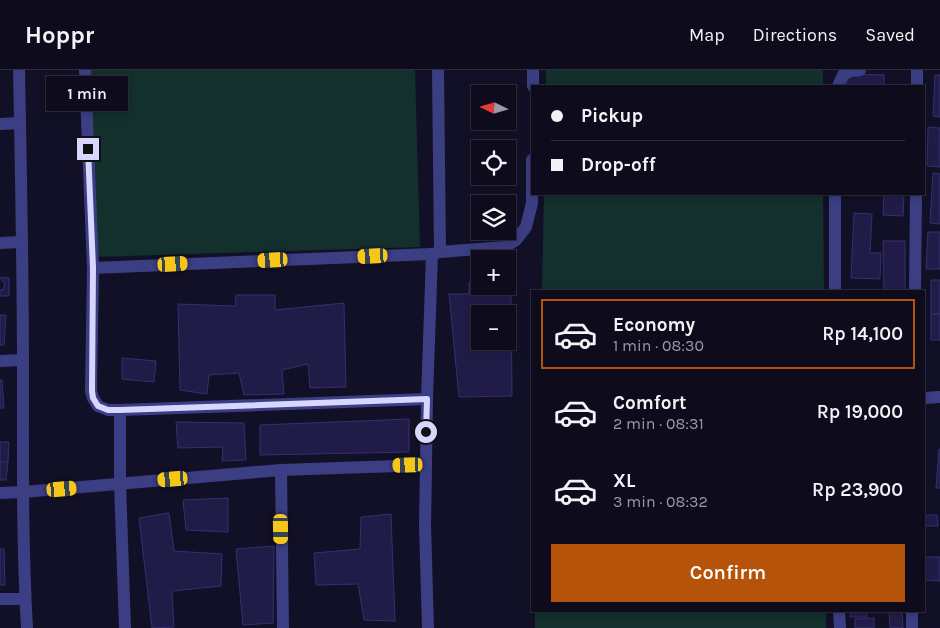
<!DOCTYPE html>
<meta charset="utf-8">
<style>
:root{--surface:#0e0c1c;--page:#171525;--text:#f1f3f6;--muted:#9b9ba3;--line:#2e2c3b;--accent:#b45309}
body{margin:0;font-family:Karla,sans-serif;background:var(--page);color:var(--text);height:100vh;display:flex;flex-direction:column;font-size:19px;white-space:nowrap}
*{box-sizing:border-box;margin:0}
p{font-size:16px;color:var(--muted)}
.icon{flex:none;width:28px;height:28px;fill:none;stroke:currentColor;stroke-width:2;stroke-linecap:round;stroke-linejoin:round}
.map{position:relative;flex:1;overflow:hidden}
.drawer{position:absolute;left:531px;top:220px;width:394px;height:322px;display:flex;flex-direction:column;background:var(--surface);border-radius:0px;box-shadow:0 2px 8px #0003,0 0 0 1px var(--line)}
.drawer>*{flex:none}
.hud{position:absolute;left:531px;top:15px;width:394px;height:110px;border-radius:0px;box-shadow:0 2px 8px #0003,0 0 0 1px var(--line);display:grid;align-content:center;height:110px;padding:0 20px;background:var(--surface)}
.needle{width:32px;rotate:275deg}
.buttons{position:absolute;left:471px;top:15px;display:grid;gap:10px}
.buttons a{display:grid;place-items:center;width:45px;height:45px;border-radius:0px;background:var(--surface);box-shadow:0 2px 8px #0003,0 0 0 1px var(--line);font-size:25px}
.end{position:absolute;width:22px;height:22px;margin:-11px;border:6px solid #d7d6fe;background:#111;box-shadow:0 0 0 2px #111}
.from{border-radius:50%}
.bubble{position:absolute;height:35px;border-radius:0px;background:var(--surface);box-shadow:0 2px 8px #0003,0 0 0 1px var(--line);font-size:16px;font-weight:600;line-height:35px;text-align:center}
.car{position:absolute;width:15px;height:30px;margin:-15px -8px;border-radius:6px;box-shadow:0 0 4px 1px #0007;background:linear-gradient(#f5c518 24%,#345 0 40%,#f5c518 0 76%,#345 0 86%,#f5c518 0)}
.hud b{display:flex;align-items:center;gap:18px;height:48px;font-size:19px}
.hud b+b{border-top:1px solid var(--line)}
.hud i{width:12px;height:12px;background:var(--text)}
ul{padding:9px 0 0;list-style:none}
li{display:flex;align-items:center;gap:15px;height:70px;margin:0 10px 8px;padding:0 10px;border:2px solid transparent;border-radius:0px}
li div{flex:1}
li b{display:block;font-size:19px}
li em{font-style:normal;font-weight:600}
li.active{border-color:var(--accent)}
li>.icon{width:45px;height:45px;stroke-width:1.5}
.button{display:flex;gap:10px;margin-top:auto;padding:10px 20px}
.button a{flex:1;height:58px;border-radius:0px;background:var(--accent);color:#fff;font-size:20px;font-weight:600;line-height:58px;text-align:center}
header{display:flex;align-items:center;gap:30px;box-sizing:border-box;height:70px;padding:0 25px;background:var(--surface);border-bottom:1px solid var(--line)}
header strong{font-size:24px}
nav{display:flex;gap:28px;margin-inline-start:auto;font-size:18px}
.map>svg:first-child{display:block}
.green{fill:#13302d}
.building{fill:#211c47;stroke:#372e72;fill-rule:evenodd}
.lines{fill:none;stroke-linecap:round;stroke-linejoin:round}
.minor{stroke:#3c3e84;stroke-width:12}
.route{stroke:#d7d6fe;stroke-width:6}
</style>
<header>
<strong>Hoppr</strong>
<nav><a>Map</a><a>Directions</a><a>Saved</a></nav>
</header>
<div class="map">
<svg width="940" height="558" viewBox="0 0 940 558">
<rect width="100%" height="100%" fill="#121026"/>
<g class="green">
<polygon points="90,0 415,0 420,177 93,187"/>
<rect x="546" y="0" width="277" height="16"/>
<polygon points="544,124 823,124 824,221 542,221"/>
<rect x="535" y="541" width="291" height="17"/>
</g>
<g class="building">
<polygon points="847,4 884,5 884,16 847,16"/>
<polygon points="935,5 940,5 940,47 933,46"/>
<polygon points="928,57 940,58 940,97 927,96"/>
<polygon points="933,103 940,104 940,154 930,153"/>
<polygon points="884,124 904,124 903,146 883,145"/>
<polygon points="854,143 872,144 870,183 881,183 880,209 851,208"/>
<polygon points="928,162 940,162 940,199 926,199"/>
<polygon points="883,171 905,171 905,221 884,221"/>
<polygon points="1,207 9,208 9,226 0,226 0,220 3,220 5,213 1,210"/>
<rect x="931" y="210" width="9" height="34"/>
<path d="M480 211V216H496L495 220 511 222 512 326 459 327 449 224H469V212ZM480 244H508V271H480Z"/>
<polygon points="236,225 275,225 275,240 344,233 346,317 310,318 308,294 282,300 284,324 244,325 239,303 209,305 207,324 180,320 178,234 235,236"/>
<rect x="931" y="244" width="9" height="26"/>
<polygon points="0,245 6,245 4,275 0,275"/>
<polygon points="122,288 156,291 154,312 122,309"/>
<polygon points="0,310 2,310 4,338 0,338"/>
<polygon points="409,349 409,382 260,385 260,355"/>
<polygon points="176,352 244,353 246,390 222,391 223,377 178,378"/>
<polygon points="0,372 9,372 8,392 0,394"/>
<polygon points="939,379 940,379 940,418 936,418"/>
<polygon points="0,392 8,392 6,410 0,410"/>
<polygon points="228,428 228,462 186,460 183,430"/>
<polygon points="169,443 174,481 222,484 221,516 172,521 174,557 152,558 139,448"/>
<polygon points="391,444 395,551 364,550 358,514 316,515 314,483 360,479 361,447"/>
<polygon points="926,445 937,445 938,456 924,456"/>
<polygon points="274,476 273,553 243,555 236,479"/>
<polygon points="0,479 4,479 5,515 0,515"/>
<polygon points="924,487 940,487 940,511 924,510"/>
<polygon points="851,541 867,541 867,547 850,547"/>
<polygon points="889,541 902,541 903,558 890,558"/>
<polygon points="874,548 874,558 855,558 855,549"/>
</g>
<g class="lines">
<g class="minor">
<path d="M19 0C21 101 23 202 23 304 23 388 22 473 27 558"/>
<polyline points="85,0 93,198 91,321 93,328 98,336 108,340 120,340 120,414 125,558"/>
<polyline points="533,16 533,0"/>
<polyline points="838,16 843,5 850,1 860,0"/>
<polyline points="917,16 917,0"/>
<polyline points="0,54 20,53"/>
<polyline points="0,173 22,172"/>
<polyline points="440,182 505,177 516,170 526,157 532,133 532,90"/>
<polyline points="93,198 432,184"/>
<polyline points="835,221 835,124"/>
<polyline points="915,221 916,124"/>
<polyline points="0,291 23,290"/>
<polyline points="924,328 940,327"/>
<polyline points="120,340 427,329"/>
<polyline points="281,400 426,395"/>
<polyline points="0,423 23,422 281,400 283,558"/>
<polyline points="0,529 25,529"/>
<polyline points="839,541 840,558"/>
<polyline points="428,558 425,455 426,395 427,329 432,184 440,182 438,0"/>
<polyline points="912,558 912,541"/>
</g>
</g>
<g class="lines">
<polyline class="route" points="88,79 93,198 92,321 93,328 98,336 108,340 120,340 427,329 426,362"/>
</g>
</svg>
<div class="buttons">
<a><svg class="needle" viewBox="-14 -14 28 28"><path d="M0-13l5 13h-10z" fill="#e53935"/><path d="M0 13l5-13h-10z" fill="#9b9ba3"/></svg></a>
<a><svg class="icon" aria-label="locate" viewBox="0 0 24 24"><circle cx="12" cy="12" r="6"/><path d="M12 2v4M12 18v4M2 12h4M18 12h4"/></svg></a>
<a><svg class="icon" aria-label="layers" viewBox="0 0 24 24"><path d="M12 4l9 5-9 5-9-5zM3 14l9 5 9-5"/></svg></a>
<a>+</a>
<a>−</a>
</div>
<i class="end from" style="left:426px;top:362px"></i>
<i class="end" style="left:88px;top:79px"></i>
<div class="bubble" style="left:46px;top:6px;width:82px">1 min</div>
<i class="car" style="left:373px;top:186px;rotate:267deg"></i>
<i class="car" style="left:273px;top:190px;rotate:267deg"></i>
<i class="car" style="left:173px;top:194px;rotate:87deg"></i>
<i class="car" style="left:408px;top:395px;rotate:268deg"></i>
<i class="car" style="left:173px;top:409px;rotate:265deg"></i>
<i class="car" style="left:62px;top:419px;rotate:85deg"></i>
<i class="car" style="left:281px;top:459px;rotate:179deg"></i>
<div class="hud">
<b><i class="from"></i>Pickup</b>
<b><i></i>Drop-off</b>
</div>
<section class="drawer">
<ul>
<li class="active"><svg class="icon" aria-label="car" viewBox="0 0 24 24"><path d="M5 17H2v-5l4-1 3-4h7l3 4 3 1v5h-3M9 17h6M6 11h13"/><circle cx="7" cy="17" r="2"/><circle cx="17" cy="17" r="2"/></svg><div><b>Economy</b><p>1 min · 08:30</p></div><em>Rp 14,100</em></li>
<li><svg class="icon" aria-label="car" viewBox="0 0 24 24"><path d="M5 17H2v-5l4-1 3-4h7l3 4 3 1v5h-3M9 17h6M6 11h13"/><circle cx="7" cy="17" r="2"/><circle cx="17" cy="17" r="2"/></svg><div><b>Comfort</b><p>2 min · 08:31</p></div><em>Rp 19,000</em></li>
<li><svg class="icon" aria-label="car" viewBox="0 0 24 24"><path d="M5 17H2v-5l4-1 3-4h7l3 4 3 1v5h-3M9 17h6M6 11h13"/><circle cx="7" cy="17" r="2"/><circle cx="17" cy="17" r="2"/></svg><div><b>XL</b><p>3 min · 08:32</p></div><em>Rp 23,900</em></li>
</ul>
<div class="button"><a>Confirm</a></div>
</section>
</div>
